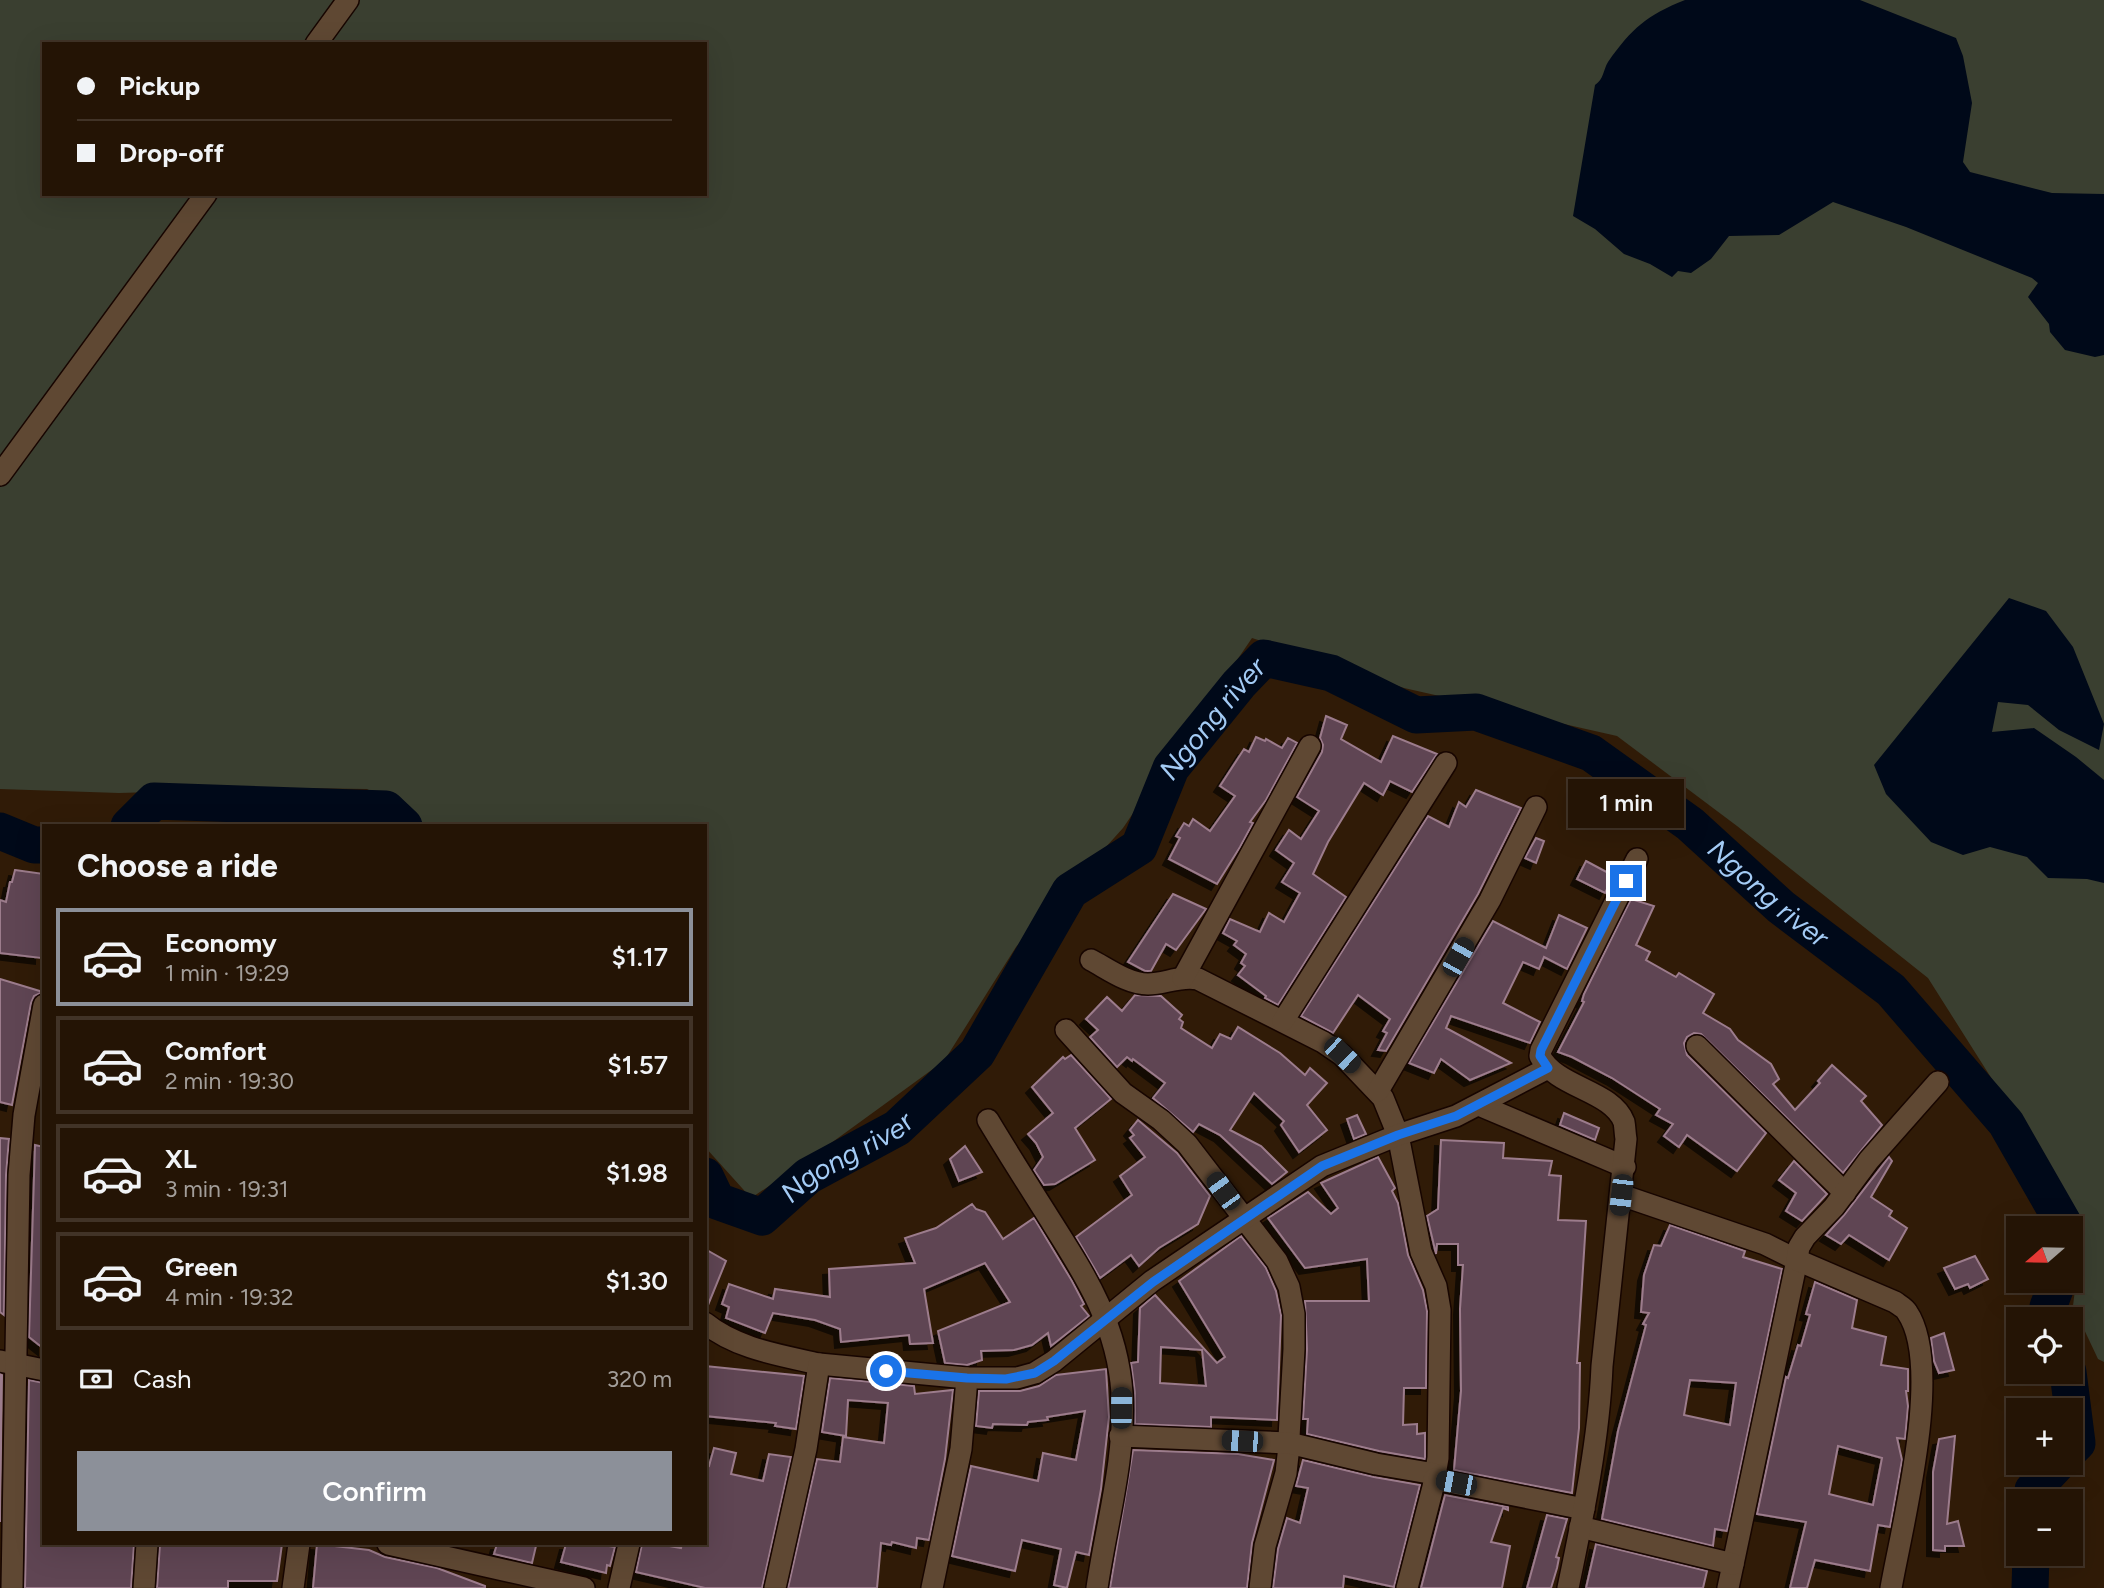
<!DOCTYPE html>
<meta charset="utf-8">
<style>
:root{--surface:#241405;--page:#302113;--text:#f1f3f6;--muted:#a39e9a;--line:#413327;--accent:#8c9099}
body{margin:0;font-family:Figtree,sans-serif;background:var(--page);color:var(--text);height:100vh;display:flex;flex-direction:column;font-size:26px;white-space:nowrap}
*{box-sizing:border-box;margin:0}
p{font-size:23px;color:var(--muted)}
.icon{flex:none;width:38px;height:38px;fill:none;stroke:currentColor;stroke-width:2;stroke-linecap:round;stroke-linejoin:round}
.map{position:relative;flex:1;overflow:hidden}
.sheet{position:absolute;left:42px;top:824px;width:665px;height:721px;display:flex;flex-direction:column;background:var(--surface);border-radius:0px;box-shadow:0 7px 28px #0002,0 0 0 2px var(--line)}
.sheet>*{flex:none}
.hud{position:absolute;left:42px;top:42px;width:665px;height:154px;border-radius:0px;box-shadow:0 7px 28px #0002,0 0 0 2px var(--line);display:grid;align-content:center;height:154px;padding:0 35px;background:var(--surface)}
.needle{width:46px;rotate:250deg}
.buttons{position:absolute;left:2006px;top:1216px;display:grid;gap:14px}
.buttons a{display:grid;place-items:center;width:77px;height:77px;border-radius:0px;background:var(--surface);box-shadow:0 7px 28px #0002,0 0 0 2px var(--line);font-size:35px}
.end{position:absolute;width:32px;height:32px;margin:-16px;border:9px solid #1a73e8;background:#fff;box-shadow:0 0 0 4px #fff}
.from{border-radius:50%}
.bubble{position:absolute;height:49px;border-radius:0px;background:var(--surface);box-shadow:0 7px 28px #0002,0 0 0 2px var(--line);font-size:23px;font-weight:600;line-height:49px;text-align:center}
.car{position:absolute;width:21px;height:42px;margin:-21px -10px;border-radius:9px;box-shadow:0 0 5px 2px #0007;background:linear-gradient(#222 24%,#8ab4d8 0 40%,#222 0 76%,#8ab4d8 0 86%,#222 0)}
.hud b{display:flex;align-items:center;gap:24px;height:66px;font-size:26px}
.hud b+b{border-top:2px solid var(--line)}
.hud i{width:18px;height:18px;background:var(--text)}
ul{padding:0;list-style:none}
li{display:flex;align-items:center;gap:21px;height:98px;margin:0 14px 10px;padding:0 21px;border:4px solid var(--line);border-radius:0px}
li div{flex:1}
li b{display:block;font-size:26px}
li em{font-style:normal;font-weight:600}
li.active{border-color:var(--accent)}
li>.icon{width:63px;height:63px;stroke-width:1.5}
h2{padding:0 35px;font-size:32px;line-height:84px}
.pay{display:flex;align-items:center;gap:18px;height:77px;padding:0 35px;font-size:26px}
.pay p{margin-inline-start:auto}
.primary-button{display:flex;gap:14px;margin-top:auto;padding:14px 35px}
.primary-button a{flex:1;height:80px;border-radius:0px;background:var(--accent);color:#fff;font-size:28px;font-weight:600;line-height:80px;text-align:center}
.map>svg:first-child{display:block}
.green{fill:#3a3f30;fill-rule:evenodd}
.water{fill:#000919}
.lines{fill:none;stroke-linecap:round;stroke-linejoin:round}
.river{stroke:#000919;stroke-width:37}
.building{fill:#5f4452;stroke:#9c7c8c;stroke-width:2;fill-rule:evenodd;filter:url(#shadow)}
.street-casing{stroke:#170500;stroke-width:24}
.street{stroke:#5f4833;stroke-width:21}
.route{stroke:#1a73e8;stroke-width:9}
.labels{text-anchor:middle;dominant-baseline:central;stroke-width:5;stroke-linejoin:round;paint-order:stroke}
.water-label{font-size:28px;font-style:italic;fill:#a3cbf5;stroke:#110802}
</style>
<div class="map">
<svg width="2104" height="1588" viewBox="0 0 2104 1588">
<defs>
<filter id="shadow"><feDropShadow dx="-6" dy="6" stdDeviation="0" flood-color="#0009"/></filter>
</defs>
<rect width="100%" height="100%" fill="#301b07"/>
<path class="green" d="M0 0H2104V1362L2098 1359 2073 1306 2083 1223 1928 978 1737 826 1617 736 1404 688 1252 638 1123 828 1016 947 944 1061 805 1162 751 1198 705 1147V826H424L417 815 367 789 295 788 119 793 0 789ZM44 44H705V194H44Z"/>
<g class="water">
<path d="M1685 0H1860L1956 38 1963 56 1972 103 1963 162 1970 172 2052 193 2104 194V355L2095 357 2065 350 2050 332 2049 324 2028 297 2038 283 2032 278 1906 227 1833 202 1779 235 1729 236 1711 259 1691 273 1678 271 1672 277 1650 264 1624 254 1595 229 1573 216 1595 85C1604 79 1603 70 1608 62 1632 28 1647 15 1685 0Z"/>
<polygon points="2009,598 2046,611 2073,647 2104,724 2099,750 2059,730 2028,705 1998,702 1992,732 2034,728 2076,757 2104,780 2104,883 2087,879 2048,878 2027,857 1990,847 1963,855 1931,842 1886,794 1874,765"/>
</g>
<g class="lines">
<g class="river">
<polyline points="129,826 154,801 386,809 404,826"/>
<polyline points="0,831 34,845 44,845"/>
<path id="s1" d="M705 1176 717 1201 762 1217 808 1176 897 1128 977 1053 1070 891 1139 847 1171 768 1239 684 1264 658 1331 673 1416 715 1476 712 1591 753 1690 824 1781 907 1891 990 2006 1123 2066 1228"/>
<polyline points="2053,1320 2048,1307 2058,1281"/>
<polyline points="2068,1372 2077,1443 2070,1450"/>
<polyline points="2032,1502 2033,1490 2058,1463"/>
<polyline points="2030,1588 2031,1554"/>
</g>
</g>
<g class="building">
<polygon points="1326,716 1347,725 1341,739 1381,762 1393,736 1437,754 1412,792 1390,781 1383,795 1364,783 1328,842 1313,874 1346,897 1278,1005 1265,998 1266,996 1238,975 1245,966 1241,963 1246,954 1234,945 1237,941 1223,933 1230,919 1260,932 1269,913 1284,922 1300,893 1282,882 1294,863 1276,850 1289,830 1301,839 1319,811 1297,797 1322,752 1323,745 1320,738"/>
<polygon points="1256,737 1265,741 1266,739 1282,748 1288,738 1297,743 1266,800 1250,822 1253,823 1240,847 1217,884 1169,859 1180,838 1176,836 1184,823 1189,826 1193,819 1210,831 1235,796 1220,786 1244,749 1249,752"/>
<polygon points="1476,790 1521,808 1478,894 1386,1051 1378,1050 1387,1033 1383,1031 1390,1019 1358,995 1333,1033 1301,1016 1428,816 1449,827 1459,802 1466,807"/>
<polygon points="1536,838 1544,841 1536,863 1525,858"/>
<polygon points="1586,861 1614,876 1605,893 1577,879"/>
<polygon points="15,870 44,874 41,958 0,953 0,900 6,902 10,882 12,882"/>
<polygon points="1173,894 1206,909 1176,950 1166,944 1151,971 1145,971 1128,962"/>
<polygon points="1631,899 1654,906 1636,945 1650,952 1646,960 1676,977 1679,973 1714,994 1703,1013 1730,1029 1738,1040 1771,1064 1779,1079 1773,1084 1795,1110 1820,1083 1818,1081 1832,1065 1866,1096 1861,1101 1882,1125 1843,1173 1701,1034 1694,1033 1687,1037 1684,1043 1687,1055 1766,1133 1737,1171 1687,1135 1679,1147 1664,1136 1673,1124 1656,1115 1660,1109 1612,1078 1572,1057 1558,1052 1584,1002 1582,1001 1584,994"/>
<polygon points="1559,915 1587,928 1567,969 1544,957 1539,969 1523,962 1503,1003 1540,1022 1530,1043 1451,1016 1446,1028 1511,1063 1470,1080 1441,1059 1434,1073 1409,1063 1493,921 1546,948"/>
<polygon points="0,979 43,992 34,996 31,1003 12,1105 0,1102"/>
<polygon points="1135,995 1161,996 1182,1015 1179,1019 1183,1022 1181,1028 1212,1048 1220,1034 1231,1039 1238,1027 1280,1053 1305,1075 1310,1068 1327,1083 1307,1105 1327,1130 1299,1152 1281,1125 1284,1121 1254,1093 1230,1130 1261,1146 1287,1172 1272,1184 1220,1135 1199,1124 1193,1132 1153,1098 1165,1083 1133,1059 1132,1061 1127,1057 1117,1067 1090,1037 1098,1030 1086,1019 1107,997 1122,1011"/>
<polygon points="1071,1055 1111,1099 1075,1128 1095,1160 1055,1184 1044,1185 1034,1170 1043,1157 1036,1143 1028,1134 1053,1113 1032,1087 1063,1057 1065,1059"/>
<polygon points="1564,1113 1599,1128 1595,1140 1560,1125"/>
<polygon points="1357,1115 1366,1134 1354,1139 1347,1119"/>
<polygon points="1138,1120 1177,1153 1210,1196 1198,1224 1159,1248 1139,1266 1131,1255 1100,1278 1076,1237 1132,1195 1120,1176 1145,1157 1130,1138 1134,1135 1130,1130"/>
<polygon points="0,1138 9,1139 6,1175 4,1315 0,1312"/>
<polygon points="1441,1140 1504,1143 1503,1158 1552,1161 1549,1175 1561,1176 1558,1220 1586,1221 1577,1363 1580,1363 1579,1428 1572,1493 1454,1470 1461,1391 1460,1309 1463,1265 1458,1265 1458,1244 1437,1244 1436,1254 1427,1216 1438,1209"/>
<polygon points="35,1145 44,1147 44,1349 29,1337"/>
<polygon points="965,1146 982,1172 959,1181 950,1159"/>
<polygon points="1378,1157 1395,1188 1392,1191 1398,1203 1408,1255 1423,1290 1427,1311 1426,1388 1404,1388 1403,1425 1417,1424 1417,1434 1425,1433 1425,1459 1379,1451 1307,1434 1308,1419 1303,1419 1307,1349 1305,1301 1369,1301 1367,1259 1305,1268 1268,1218 1308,1192 1331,1214 1338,1208 1321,1183"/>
<polygon points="1889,1157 1892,1161 1871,1197 1892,1211 1889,1216 1907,1228 1889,1260 1849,1235 1841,1244 1826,1235 1844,1215"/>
<polygon points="1794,1161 1827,1194 1802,1221 1786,1211 1796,1193 1779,1180"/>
<polygon points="972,1204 976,1209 985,1212 1003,1239 1034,1218 1072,1281 1084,1304 1081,1306 1089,1316 1051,1346 1048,1333 1032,1345 1014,1350 981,1351 982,1360 967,1365 945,1363 938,1331 1010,1302 985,1263 924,1289 933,1343 910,1344 909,1335 841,1342 840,1329 815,1320 773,1313 765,1333 726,1318 729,1307 722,1304 729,1284 773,1299 775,1289 830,1297 829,1269 915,1263 905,1238 936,1228"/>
<path d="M1670 1225 1745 1251 1743 1257 1782 1269 1727 1531 1715 1529 1713 1546 1602 1519 1618 1431 1646 1325 1643 1324 1649 1313 1641 1312 1644 1275 1654 1245 1661 1246ZM1690 1380 1736 1383 1730 1425 1684 1415Z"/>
<path d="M1241 1236 1266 1268 1276 1291 1281 1315 1277 1420 1211 1417V1427L1135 1424V1393L1131 1363 1138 1362 1140 1308 1155 1295 1217 1363 1225 1357 1179 1281ZM1161 1347 1202 1350 1206 1386 1160 1383Z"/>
<polygon points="705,1249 726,1261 706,1310 705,1310"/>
<polygon points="1975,1256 1988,1279 1970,1288 1968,1284 1955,1289 1944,1268"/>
<path d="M1815 1282 1857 1300 1852 1328 1886 1337 1881 1365 1908 1369V1391H1906L1908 1406 1905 1439 1897 1438 1902 1460 1890 1527 1878 1525 1870 1571 1815 1560 1807 1588H1790L1806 1522 1757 1514 1786 1377 1788 1378 1798 1345 1801 1346 1810 1315 1806 1314ZM1838 1446 1882 1458 1873 1505 1829 1494Z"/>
<polygon points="1944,1333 1954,1370 1939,1373 1934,1361 1931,1338"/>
<polygon points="705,1366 804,1376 796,1429 775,1426 776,1423 705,1416"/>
<polygon points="1106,1369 1109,1417 1101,1489 1089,1555 1076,1552 1067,1588 1054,1585 1061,1549 1022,1540 1015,1571 952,1556 971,1466 1038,1481 1043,1453 1076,1460 1085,1411 1047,1417 1048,1420 1028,1422 1027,1425 993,1424 992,1428 976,1426 979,1391 1020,1391 1039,1386 1056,1375"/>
<polygon points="0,1374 2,1375 0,1522"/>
<polygon points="830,1378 914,1386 915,1394 953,1390 945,1459 929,1540 917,1538 916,1548 892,1542 891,1545 881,1543 877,1588 788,1588 817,1459 840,1462 843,1437 884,1443 888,1403 848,1400 846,1436 822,1432"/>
<polygon points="29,1380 44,1383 44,1544 134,1544 131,1588 25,1588"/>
<polygon points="1955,1436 1947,1524 1958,1521 1964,1546 1945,1546 1945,1551 1933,1550 1933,1472 1939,1439"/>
<polygon points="714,1448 736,1453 731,1474 763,1481 769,1454 791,1457 762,1588 705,1588 636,1572 642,1544 658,1544 681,1548 682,1544 705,1544 705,1465 709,1466"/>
<polygon points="1133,1450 1238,1454 1274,1460 1252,1543 1247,1588 1110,1588"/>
<polygon points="1303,1460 1374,1477 1420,1485 1394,1587 1344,1576 1343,1588 1273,1588 1278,1549 1287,1518 1300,1523 1308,1488 1296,1486"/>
<polygon points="1445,1495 1508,1507 1508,1510 1503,1508 1491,1542 1510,1546 1502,1588 1421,1588"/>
<polygon points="1547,1515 1567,1519 1556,1557 1559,1558 1557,1568 1551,1588 1527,1588"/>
<polygon points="160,1544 282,1544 277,1581 228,1581 228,1588 157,1588"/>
<polygon points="317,1544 369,1550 385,1557 437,1568 485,1586 485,1588 313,1588"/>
<polygon points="497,1544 536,1546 532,1563 494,1554"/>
<polygon points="566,1544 597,1544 615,1547 610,1566 607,1565 606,1573 561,1562"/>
<polygon points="1596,1544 1707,1571 1703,1588 1586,1588"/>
</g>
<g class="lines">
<defs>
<g id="street">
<polyline points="316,44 348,0"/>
<polyline points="0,475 206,194"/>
<path d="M1091 960C1108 969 1128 984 1148 984 1165 984 1181 975 1198 979L1323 1042 1342 1055 1383 1098 1398 1135 1421 1252 1436 1286 1440 1310 1438 1458 1433 1487 1407 1588"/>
<polyline points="1183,978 1310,746"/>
<polyline points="1283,1021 1446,763"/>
<polyline points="1066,1030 1123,1093 1161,1120 1187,1144 1277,1261 1289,1287 1294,1314 1294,1349 1288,1455 1286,1473 1265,1546 1260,1588"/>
<polyline points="1697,1046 1845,1193"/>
<polyline points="1378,1091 1490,900 1536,807"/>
<polyline points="1479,1105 1625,1167"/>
<path d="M988 1120C1006 1150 1025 1180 1044 1210 1081 1269 1117 1320 1122 1393 1126 1458 1106 1525 1097 1588"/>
<polyline points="1621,1195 1765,1244 1797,1260 1728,1588"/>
<path d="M705 1323C737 1349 780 1355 819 1364"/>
<polyline points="0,1361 44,1370"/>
<polyline points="1120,1436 1289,1443 1376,1464 1435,1474"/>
<polyline points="1434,1479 1584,1509"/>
<polyline points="1580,1527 1733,1564"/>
<polyline points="388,1544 584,1588"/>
<polyline points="12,1588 19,1175 24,1115 44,1005"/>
<polyline points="144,1588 147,1544"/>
<polyline points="293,1588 299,1544"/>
<polyline points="619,1588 629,1544"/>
<polyline points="775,1588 806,1449 819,1364 967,1378 1017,1378 1035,1373 1054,1361 1152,1281 1322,1166 1398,1135 1456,1116 1548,1068"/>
<polyline points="932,1588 961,1449 967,1378"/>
<path d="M1568 1588C1583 1516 1599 1439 1602 1366L1626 1139C1625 1134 1625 1127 1624 1122 1612 1090 1556 1088 1540 1056L1541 1050 1637 859"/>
<path d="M1891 1588C1902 1525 1944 1366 1907 1312 1905 1308 1899 1305 1895 1302L1797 1260 1799 1247 1805 1237 1834 1207 1869 1160 1938 1082"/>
</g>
</defs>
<use href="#street" class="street-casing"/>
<use href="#street" class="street"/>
</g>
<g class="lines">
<polyline class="route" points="886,1371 967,1378 1006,1379 1035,1373 1054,1361 1153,1282 1322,1166 1398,1135 1456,1116 1548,1068 1540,1056 1541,1050 1626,881"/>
</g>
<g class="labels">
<g class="water-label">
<text stroke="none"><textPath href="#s1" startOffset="766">Ngong river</textPath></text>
<text stroke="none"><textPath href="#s1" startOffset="1418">Ngong river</textPath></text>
<text stroke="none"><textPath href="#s1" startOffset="180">Ngong river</textPath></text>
</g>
</g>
</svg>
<div class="buttons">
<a><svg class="needle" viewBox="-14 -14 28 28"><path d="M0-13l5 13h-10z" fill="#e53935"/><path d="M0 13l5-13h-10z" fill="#a39e9a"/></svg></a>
<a><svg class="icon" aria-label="locate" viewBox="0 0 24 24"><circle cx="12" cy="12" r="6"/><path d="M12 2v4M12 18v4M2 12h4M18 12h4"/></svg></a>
<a>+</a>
<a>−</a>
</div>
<i class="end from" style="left:886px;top:1371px"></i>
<i class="end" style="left:1626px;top:881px"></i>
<div class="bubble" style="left:1568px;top:779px;width:116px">1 min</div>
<i class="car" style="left:1458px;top:957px;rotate:29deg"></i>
<i class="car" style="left:1342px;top:1055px;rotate:134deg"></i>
<i class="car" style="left:1223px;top:1191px;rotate:324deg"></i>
<i class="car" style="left:1621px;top:1195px;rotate:187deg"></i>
<i class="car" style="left:1121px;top:1408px;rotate:1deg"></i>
<i class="car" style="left:1242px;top:1441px;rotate:273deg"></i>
<i class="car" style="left:1456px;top:1483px;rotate:281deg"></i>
<div class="hud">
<b><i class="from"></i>Pickup</b>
<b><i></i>Drop-off</b>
</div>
<section class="sheet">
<h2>Choose a ride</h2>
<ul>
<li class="active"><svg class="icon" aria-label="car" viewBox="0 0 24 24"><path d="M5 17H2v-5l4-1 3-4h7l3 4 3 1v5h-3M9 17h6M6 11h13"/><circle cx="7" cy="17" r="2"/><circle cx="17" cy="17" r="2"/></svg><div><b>Economy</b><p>1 min · 19:29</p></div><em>$1.17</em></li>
<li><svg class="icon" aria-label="car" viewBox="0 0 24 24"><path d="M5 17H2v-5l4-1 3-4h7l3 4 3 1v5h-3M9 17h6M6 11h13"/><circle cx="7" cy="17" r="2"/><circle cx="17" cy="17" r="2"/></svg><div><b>Comfort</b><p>2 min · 19:30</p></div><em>$1.57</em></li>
<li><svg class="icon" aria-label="car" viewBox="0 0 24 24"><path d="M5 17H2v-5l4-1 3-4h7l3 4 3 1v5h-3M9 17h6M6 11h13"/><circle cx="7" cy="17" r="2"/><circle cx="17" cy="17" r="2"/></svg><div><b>XL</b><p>3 min · 19:31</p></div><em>$1.98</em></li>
<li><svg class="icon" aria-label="car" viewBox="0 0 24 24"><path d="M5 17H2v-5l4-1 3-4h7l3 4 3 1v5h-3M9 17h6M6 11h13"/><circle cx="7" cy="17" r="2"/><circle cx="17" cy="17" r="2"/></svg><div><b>Green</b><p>4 min · 19:32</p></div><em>$1.30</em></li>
</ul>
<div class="pay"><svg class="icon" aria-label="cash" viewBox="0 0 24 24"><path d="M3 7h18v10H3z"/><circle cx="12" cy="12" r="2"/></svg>Cash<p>320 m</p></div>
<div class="primary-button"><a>Confirm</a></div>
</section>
</div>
